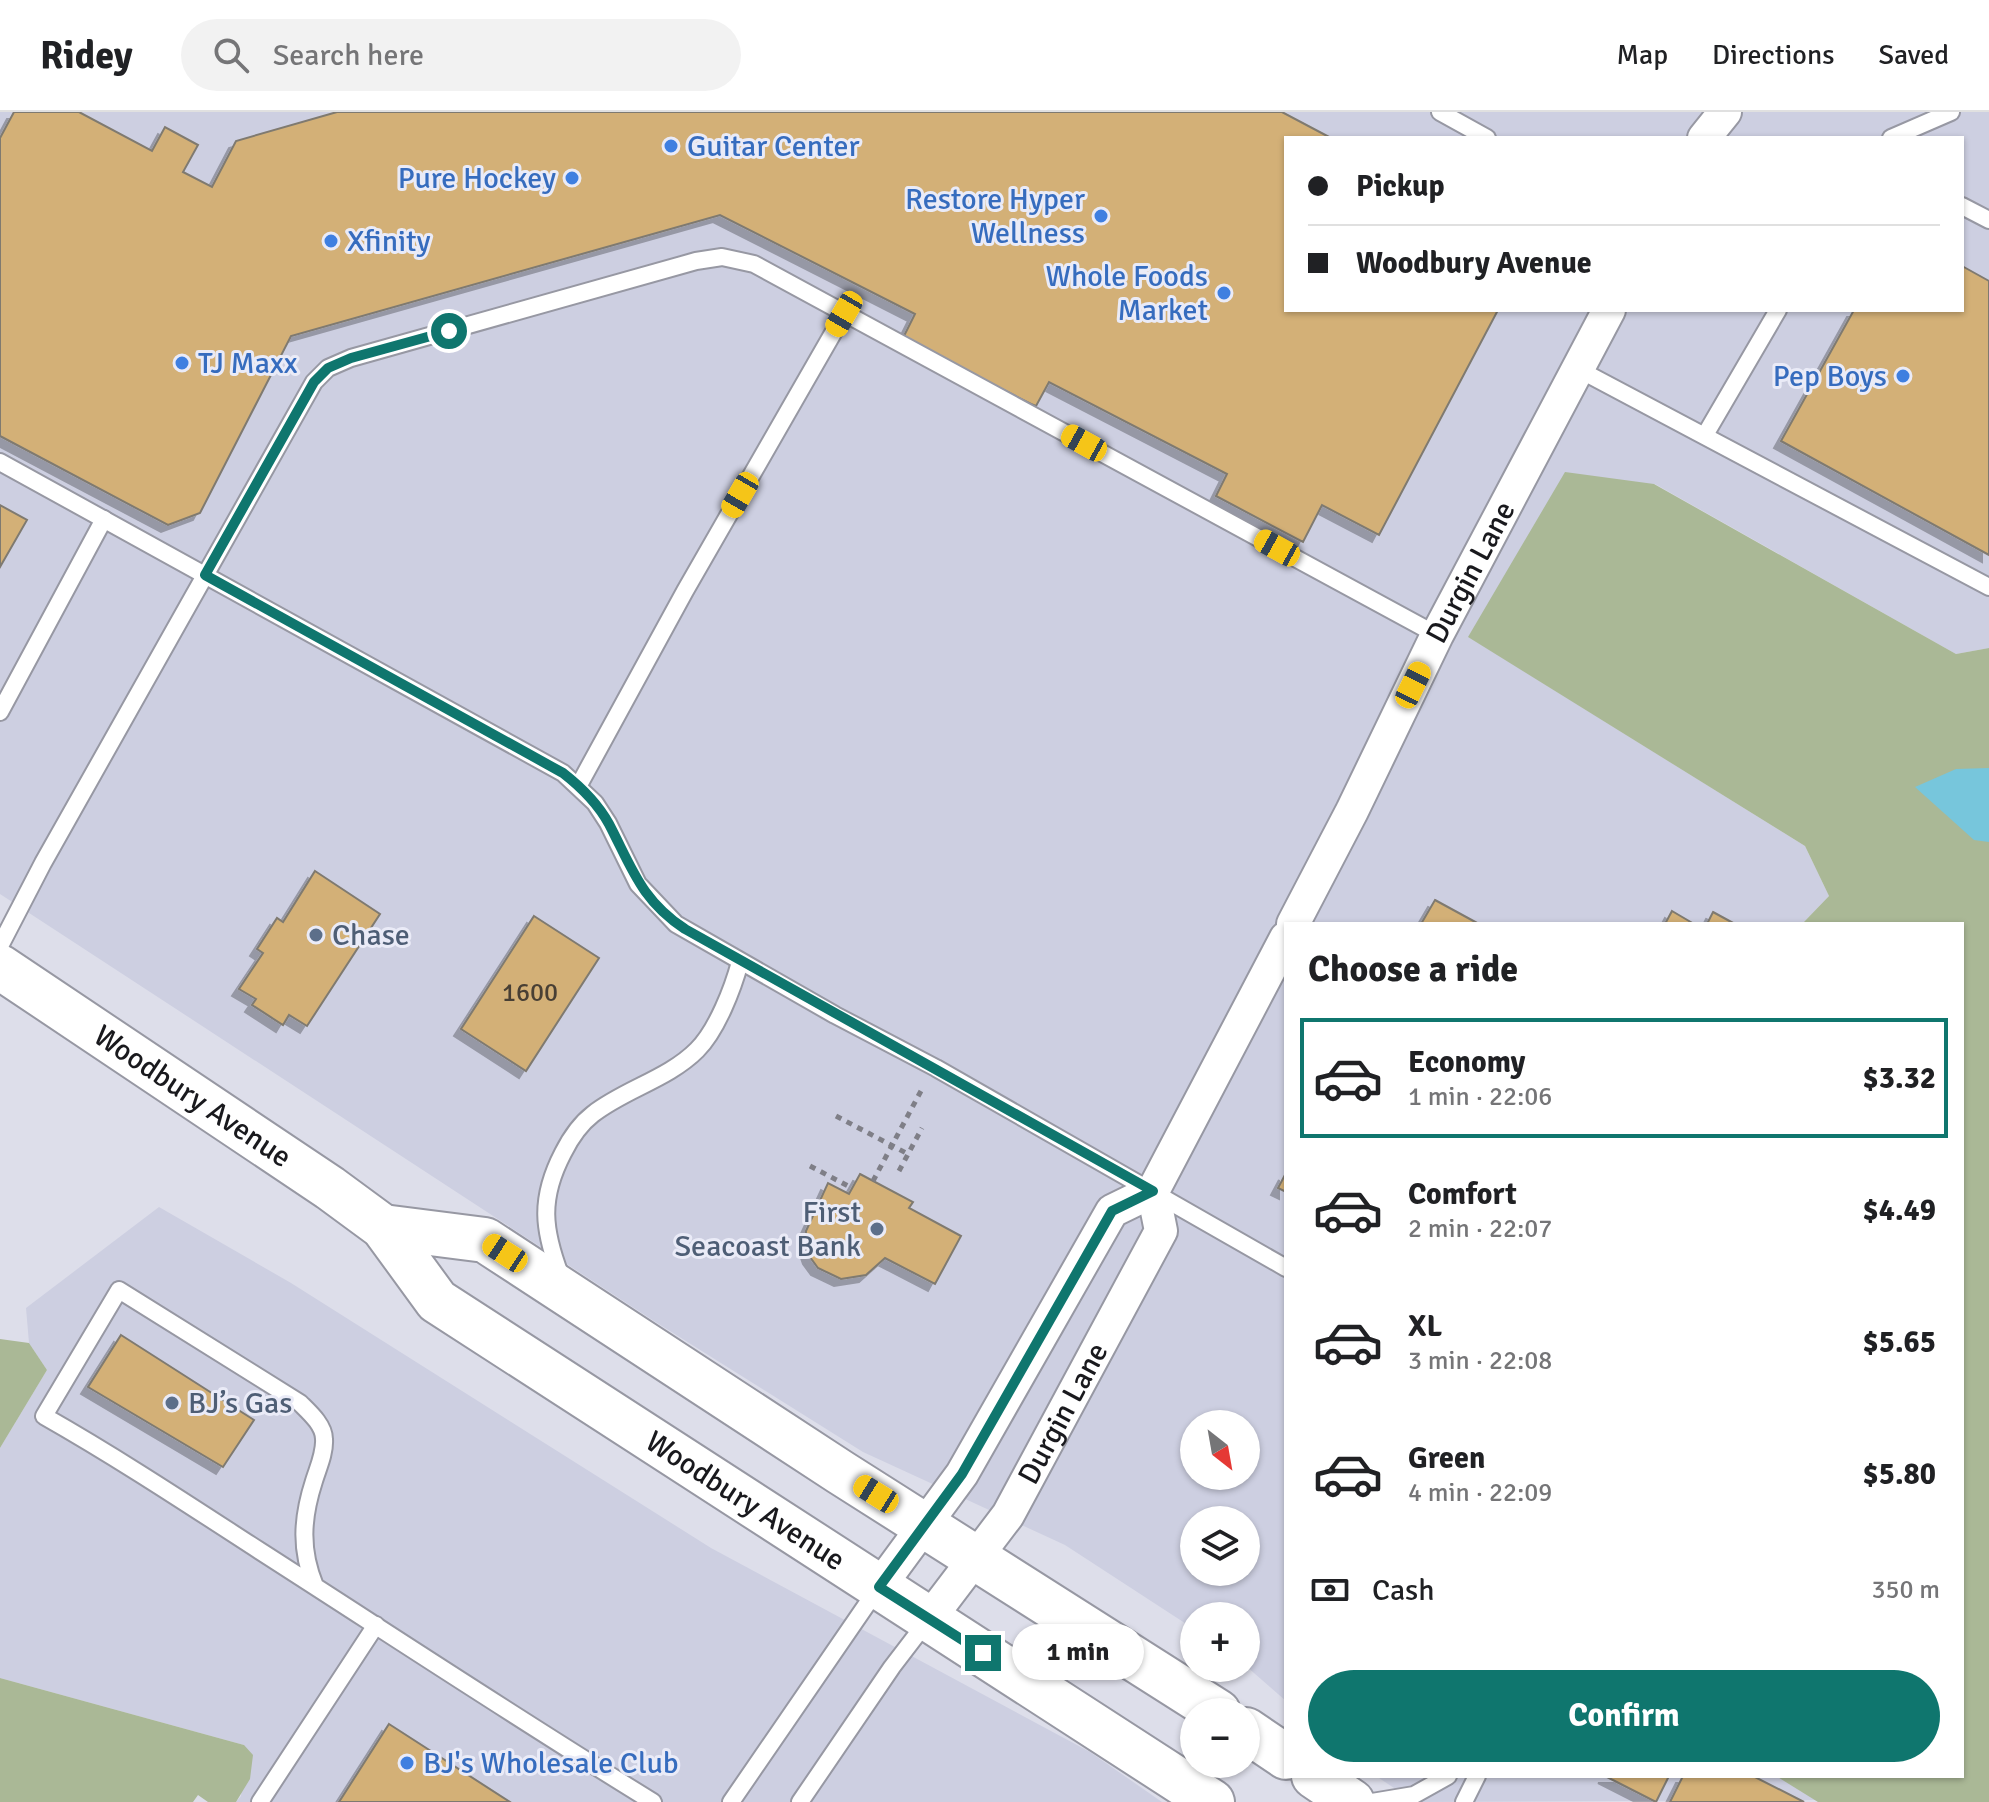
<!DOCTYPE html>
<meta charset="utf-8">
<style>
:root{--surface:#fff;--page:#f2f2f2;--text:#202124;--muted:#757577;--line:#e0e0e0;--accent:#0f766e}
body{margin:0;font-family:Signika,sans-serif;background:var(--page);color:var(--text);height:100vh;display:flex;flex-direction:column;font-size:30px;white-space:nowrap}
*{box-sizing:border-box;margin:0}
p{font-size:26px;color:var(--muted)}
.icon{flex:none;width:44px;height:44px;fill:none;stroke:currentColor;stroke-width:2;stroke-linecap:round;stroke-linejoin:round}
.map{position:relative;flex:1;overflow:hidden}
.panel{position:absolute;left:1284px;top:810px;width:680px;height:856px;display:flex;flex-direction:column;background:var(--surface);border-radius:0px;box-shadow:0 2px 6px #0004}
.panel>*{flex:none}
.guide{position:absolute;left:1284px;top:24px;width:680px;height:176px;border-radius:0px;box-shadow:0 2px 6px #0004;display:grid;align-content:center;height:176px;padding:0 24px;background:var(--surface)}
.needle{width:52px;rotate:149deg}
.buttons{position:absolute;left:1180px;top:1298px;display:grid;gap:16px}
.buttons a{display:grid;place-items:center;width:80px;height:80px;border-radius:50%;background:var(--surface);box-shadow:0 2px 6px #0004;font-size:40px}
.end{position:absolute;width:36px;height:36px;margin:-18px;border:10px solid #0f766e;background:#fff;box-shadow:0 0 0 4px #fff}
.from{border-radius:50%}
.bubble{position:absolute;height:56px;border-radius:28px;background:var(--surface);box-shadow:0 2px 6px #0004;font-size:26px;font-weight:700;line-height:56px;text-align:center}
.car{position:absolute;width:24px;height:48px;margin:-24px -12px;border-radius:10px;box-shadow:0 0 6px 2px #0007;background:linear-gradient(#f5c518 24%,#345 0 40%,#f5c518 0 76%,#345 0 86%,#f5c518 0)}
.guide b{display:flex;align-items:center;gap:28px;height:76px;font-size:30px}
.guide b+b{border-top:2px solid var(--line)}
.guide i{width:20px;height:20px;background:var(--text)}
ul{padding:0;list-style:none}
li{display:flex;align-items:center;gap:24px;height:120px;margin:0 16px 12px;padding:0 8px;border:4px solid transparent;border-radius:0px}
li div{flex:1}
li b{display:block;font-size:30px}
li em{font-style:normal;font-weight:700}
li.current{border-color:var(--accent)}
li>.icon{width:72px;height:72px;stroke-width:1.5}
h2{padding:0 24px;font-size:36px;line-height:96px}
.pay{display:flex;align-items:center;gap:20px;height:88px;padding:0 24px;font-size:30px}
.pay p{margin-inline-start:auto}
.action{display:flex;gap:16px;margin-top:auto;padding:16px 24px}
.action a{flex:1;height:92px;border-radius:48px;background:var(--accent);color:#fff;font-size:32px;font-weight:700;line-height:92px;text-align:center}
header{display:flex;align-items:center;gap:48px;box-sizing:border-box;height:112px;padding:0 40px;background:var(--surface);border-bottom:2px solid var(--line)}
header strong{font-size:38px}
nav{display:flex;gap:44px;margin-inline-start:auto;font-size:28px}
.search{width:560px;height:72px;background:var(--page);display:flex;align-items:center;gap:20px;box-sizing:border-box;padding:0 28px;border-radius:44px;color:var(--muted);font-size:30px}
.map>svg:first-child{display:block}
.built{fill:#cdcfe1;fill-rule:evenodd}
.green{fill:#aab896}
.water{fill:#77c6dc}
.building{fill:#d3b077;stroke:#7f7a70;stroke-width:2;filter:url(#shadow)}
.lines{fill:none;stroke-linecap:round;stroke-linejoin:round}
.lane-casing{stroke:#9798a3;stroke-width:20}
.street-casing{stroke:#9798a3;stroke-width:36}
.secondary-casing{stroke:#9798a3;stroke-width:48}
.path{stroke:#7f7f87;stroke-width:5;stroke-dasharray:6 6;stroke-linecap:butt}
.lane{stroke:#fff;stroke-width:16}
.street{stroke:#fff;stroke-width:32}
.secondary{stroke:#fff;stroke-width:44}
.route{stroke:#0f766e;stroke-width:10}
.shop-dot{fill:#3f7fe0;stroke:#eaebf7;stroke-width:3}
.service-dot{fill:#5c6f8a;stroke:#eaebf7;stroke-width:3}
.labels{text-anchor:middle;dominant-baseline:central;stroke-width:6;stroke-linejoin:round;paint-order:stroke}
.number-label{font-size:26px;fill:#483f34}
.shop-label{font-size:30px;fill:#366cbe;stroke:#eaebf7;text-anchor:start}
.street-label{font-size:30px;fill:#19191d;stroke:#eaebf7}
.service-label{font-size:30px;fill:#4e5e75;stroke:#eaebf7;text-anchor:start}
</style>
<header>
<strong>Ridey</strong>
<div class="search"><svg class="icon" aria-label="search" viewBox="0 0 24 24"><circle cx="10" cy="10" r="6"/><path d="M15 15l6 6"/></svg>Search here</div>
<nav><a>Map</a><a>Directions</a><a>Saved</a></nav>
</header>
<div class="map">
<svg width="1989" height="1690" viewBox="0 0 1989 1690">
<defs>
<filter id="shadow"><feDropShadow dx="-7" dy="7" stdDeviation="0" flood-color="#0004"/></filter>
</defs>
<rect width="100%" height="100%" fill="#dddeea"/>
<g class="built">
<path d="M0 0H1989V536L1956 542 1655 372 1469 525 1805 734 1829 784 1802 812H1286V1589L1246 1554V1504H1194V1517L1065 1433 863 1340 654 1209 0 782ZM1286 26H1962V198H1286ZM1194 1312H1246V1364H1194ZM1194 1408H1246V1460H1194Z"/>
<polygon points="159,1095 291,1171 711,1436 1090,1640 1162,1690 236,1690 241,1684 244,1633 0,1566 0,1336 47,1258 29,1231 26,1196"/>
<polygon points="1376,1664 1776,1664 1818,1688 1415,1690"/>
</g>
<g class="green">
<polygon points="1565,360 1654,372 1956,542 1989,536 1989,1690 1818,1690 1776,1664 1962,1664 1962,812 1802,812 1829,784 1805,734 1468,525"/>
<polygon points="0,1227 29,1231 47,1258 0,1336"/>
<polygon points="0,1566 244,1633 253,1643 250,1667 236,1690 208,1690 198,1683 193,1690 0,1690"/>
</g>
<polygon class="water" points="1989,656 1989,730 1974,728 1915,675 1956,657"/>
<g class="building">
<polygon points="14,0 79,0 152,39 165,15 198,33 183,60 212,75 236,29 337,0 1282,0 1331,26 1286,26 1286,198 1498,198 1379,423 1322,393 1303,430 1216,384 1227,362 1049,270 1036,294 1031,292 903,226 915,202 720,103 291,224 200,401 168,413 0,324 0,26"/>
<polygon points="1962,154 1989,169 1989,443 1781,329 1854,198 1962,198"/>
<polygon points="0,393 27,408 0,455"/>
<polygon points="315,759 380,802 307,914 289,903 283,913 252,893 256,887 239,877 263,841 257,837 277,806 283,810"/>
<polygon points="1435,788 1479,812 1421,812"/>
<polygon points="1672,799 1694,812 1665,812"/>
<polygon points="1713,800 1735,812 1707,812"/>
<polygon points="534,804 599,846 526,959 461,917"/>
<polygon points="1286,1061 1286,1080 1278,1076"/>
<polygon points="860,1062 913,1090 909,1096 961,1124 935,1172 885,1146 866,1163 841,1167 818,1156 810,1145 806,1133 806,1119 828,1071 849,1082"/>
<polygon points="121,1223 254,1308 223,1355 88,1275"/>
<polygon points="389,1612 510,1690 339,1690"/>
<polygon points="1605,1664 1669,1664 1656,1690"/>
<polygon points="1683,1664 1753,1664 1804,1690 1670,1690"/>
</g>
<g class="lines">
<defs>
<g id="lane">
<polyline points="1440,0 1487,26"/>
<polyline points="1891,26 1951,0"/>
<polyline points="1962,94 1989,108"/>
<polyline points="1578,257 1989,475"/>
<polyline points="1705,323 1778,198"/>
<polyline points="0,350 563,661 595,691 608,711 638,772 676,812 835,903 936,956 1286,1156"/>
<polyline points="0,600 104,407"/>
<polyline points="579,673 685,479 844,202"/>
<polyline points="0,834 43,751 314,270 328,256 351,246 696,149 722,145 754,152 1437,523"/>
<path d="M561 1165C543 1118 539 1087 563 1041 570 1027 580 1012 593 1002 625 977 668 967 697 938 717 918 733 876 740 850"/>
<path d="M315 1474C300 1438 302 1406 314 1369 318 1356 325 1341 324 1327 324 1313 309 1300 300 1291L119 1178 44 1304C118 1346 189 1393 260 1439 391 1523 521 1609 653 1690"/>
<polyline points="260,1690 376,1513"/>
<polyline points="731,1690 878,1476"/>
<polyline points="800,1690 892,1555 928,1508"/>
<polyline points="1372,1690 1414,1683 1448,1664"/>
<polyline points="1464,1690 1477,1664"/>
</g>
<g id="street">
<polyline points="1704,26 1725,0"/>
<path id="s1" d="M1293 812 1352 699 1437 523 1609 198"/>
<polyline points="879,1475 962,1362 1112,1099 1153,1079 1286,826"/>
<path id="s2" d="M929 1507 1008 1403 1161 1119 1153 1079"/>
</g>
<g id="secondary">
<path id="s3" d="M0 855 330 1076 383 1115 437 1189 1212 1690"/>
<polyline points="383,1115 485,1128 840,1360 1218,1600"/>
<polyline points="1246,1618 1286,1645"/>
<polyline points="1314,1664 1352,1690"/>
</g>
</defs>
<use href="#lane" class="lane-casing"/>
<use href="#street" class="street-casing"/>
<use href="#secondary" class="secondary-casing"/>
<g class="path">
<polyline points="836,1004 908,1042"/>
<polyline points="810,1054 852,1076"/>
<polyline points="899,1059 922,1016"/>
<polyline points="873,1069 922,977"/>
</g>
<use href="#lane" class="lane"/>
<use href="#street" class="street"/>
<use href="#secondary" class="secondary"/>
</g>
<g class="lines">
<path class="route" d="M449 219 351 246 328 256 314 270 205 463 563 661C581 675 598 692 609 712 632 756 641 788 685 817L1153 1079 1112 1099 962 1362 879 1475 983 1541"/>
</g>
<g class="shop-dot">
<circle cx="671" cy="34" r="8"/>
<circle cx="572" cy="66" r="8"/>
<circle cx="1101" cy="104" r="8"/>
<circle cx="331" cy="129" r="8"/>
<circle cx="1224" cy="181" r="8"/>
<circle cx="182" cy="251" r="8"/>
<circle cx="1903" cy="264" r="8"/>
<circle cx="407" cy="1651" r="8"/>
</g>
<g class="service-dot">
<circle cx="316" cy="823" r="8"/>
<circle cx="877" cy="1117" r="8"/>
<circle cx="172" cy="1291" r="8"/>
</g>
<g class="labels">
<g class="number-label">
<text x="530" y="881">1600</text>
</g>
<g class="shop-label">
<text x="687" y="34">Guitar Center</text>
<text x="556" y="66" text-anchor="end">Pure Hockey</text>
<text x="1085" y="87" text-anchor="end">Restore Hyper<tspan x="1085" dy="34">Wellness</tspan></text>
<text x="347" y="129">Xfinity</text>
<text x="1208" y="164" text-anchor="end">Whole Foods<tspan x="1208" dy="34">Market</tspan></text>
<text x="198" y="251">TJ Maxx</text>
<text x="1887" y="264" text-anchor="end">Pep Boys</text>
<text x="423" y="1651">BJ's Wholesale Club</text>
</g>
<g class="street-label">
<text stroke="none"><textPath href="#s1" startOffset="394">Durgin Lane</textPath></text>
<text stroke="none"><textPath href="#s3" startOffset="232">Woodbury Avenue</textPath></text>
<text stroke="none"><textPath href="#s2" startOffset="246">Durgin Lane</textPath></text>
<text stroke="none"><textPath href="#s3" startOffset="922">Woodbury Avenue</textPath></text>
</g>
<g class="service-label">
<text x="332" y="823">Chase</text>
<text x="861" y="1100" text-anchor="end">First<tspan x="861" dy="34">Seacoast Bank</tspan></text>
<text x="188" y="1291">BJ’s Gas</text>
</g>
</g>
</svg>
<div class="buttons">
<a><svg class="needle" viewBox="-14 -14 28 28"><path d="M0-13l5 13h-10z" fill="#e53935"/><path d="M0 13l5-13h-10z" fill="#757577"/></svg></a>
<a><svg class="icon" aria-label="layers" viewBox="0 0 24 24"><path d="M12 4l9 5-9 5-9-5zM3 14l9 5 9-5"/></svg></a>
<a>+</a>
<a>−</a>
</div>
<i class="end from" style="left:449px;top:219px"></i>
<i class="end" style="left:983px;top:1541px"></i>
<div class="bubble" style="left:1012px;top:1512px;width:132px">1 min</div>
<i class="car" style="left:844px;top:202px;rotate:210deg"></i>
<i class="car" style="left:1084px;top:331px;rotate:299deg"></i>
<i class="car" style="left:740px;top:383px;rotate:210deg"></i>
<i class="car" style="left:1277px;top:436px;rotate:299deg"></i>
<i class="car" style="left:1413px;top:573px;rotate:26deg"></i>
<i class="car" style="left:505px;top:1141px;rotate:303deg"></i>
<i class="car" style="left:876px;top:1382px;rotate:302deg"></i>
<div class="guide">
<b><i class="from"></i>Pickup</b>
<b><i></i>Woodbury Avenue</b>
</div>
<section class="panel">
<h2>Choose a ride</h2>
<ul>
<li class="current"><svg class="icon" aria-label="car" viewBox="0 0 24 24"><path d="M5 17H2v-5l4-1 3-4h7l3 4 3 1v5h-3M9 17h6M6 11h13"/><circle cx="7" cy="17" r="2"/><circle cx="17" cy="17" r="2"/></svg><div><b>Economy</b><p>1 min · 22:06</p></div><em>$3.32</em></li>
<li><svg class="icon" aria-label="car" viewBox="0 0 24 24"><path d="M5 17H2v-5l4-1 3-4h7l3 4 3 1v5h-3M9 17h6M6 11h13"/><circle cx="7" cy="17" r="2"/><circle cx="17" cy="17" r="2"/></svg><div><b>Comfort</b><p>2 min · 22:07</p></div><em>$4.49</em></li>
<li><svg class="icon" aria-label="car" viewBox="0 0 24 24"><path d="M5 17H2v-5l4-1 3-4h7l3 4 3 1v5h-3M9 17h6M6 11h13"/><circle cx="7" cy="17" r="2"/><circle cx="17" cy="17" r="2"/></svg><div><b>XL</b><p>3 min · 22:08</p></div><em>$5.65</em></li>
<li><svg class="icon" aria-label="car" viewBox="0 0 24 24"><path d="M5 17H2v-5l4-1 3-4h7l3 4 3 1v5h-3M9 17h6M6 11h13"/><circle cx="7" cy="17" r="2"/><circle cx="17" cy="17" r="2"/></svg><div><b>Green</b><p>4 min · 22:09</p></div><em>$5.80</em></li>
</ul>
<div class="pay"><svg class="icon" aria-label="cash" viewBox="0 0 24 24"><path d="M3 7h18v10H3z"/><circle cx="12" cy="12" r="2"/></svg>Cash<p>350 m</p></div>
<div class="action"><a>Confirm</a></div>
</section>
</div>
